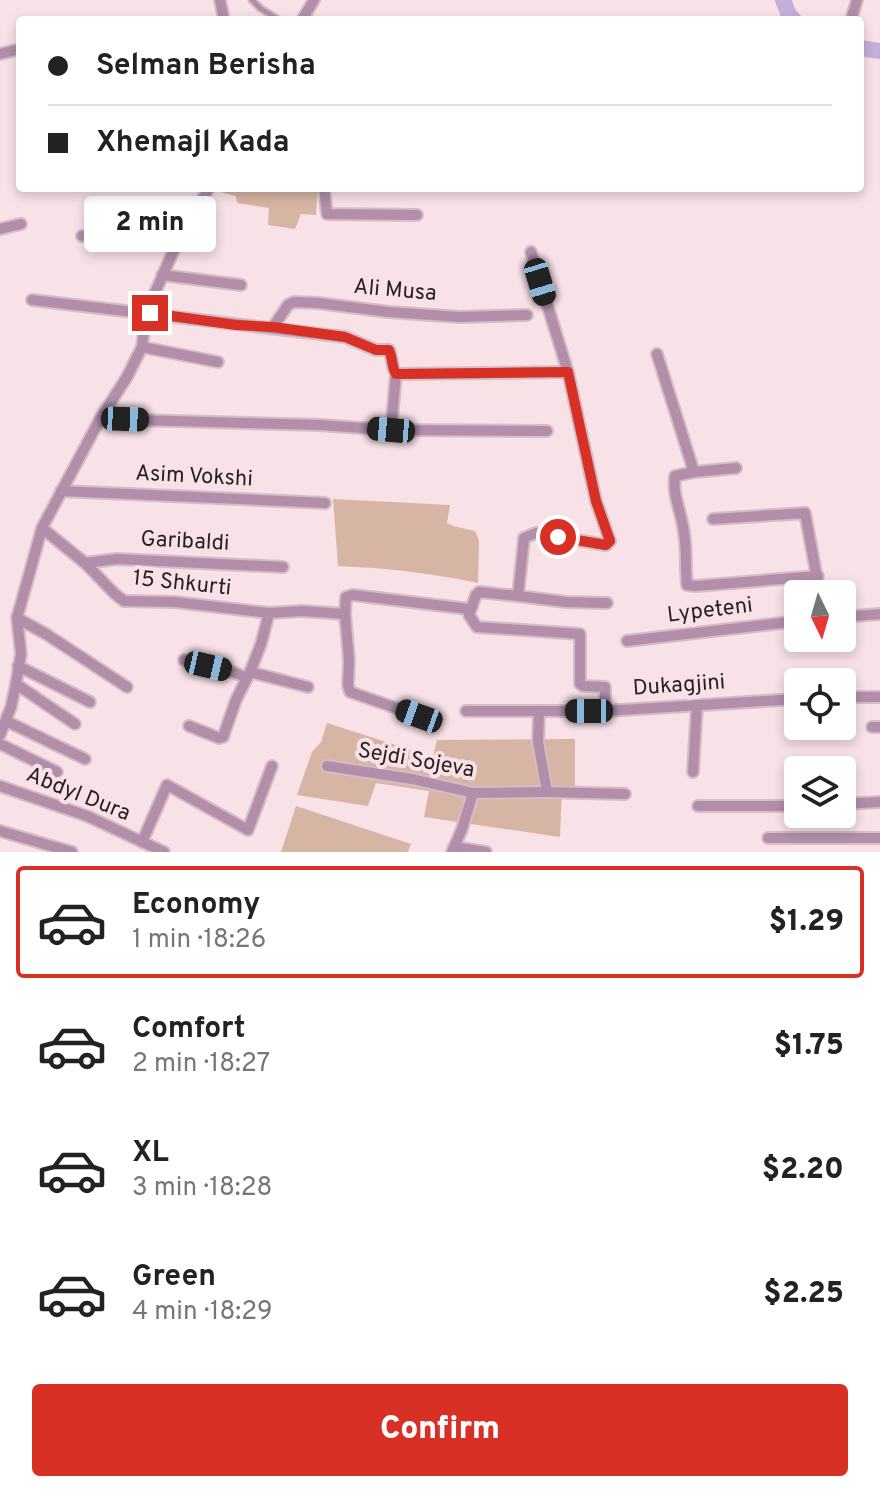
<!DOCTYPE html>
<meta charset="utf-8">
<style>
:root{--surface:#fff;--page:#f2f2f2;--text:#222;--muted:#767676;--line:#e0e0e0;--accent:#d93025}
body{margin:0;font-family:Overpass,sans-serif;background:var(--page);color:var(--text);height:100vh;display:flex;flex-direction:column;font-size:30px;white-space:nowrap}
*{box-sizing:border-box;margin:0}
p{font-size:26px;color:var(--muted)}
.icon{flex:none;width:44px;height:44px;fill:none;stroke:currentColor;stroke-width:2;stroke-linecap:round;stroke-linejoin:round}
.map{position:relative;height:852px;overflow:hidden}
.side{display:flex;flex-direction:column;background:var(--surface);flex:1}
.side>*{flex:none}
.banner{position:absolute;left:16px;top:16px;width:848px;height:176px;border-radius:8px;box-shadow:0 4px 12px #0003;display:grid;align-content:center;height:176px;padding:0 32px;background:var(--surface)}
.needle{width:52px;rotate:175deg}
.buttons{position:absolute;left:784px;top:580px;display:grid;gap:16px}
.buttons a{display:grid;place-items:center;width:72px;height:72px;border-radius:8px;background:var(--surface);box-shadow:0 4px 12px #0003;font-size:40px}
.end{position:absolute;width:36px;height:36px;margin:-18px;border:10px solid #d93025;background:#fff;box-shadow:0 0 0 4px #fff}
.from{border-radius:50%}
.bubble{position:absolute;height:56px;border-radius:8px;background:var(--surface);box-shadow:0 4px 12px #0003;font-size:26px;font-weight:800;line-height:56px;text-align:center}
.car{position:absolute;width:24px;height:48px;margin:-24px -12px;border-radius:10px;box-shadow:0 0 6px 2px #0007;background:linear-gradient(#222 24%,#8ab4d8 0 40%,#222 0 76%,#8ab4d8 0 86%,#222 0)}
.banner b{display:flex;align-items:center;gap:28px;height:76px;font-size:30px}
.banner b+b{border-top:2px solid var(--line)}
.banner i{width:20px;height:20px;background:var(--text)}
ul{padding:14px 0 0;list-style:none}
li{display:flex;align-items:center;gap:24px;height:112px;margin:0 16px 12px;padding:0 16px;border:4px solid transparent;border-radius:8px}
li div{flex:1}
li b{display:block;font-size:30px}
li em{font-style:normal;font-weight:800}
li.active{border-color:var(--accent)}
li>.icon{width:72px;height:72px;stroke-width:1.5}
.cta{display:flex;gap:16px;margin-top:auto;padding:16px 32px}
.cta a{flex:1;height:92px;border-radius:8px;background:var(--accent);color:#fff;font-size:32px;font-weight:800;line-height:92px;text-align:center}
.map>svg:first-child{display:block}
.green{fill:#d6b5a4}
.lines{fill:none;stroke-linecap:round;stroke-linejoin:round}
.river{stroke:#c6aedc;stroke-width:16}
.lane-casing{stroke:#d2bec3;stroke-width:9}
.street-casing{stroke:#d2bec3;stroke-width:14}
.lane{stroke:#b28eab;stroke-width:5}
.street{stroke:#b28eab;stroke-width:10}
.route{stroke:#d93025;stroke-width:10}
.labels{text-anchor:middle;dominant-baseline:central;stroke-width:8;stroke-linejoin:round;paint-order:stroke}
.street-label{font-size:22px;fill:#271f21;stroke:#f8e1e7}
</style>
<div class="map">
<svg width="880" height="852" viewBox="0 0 880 852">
<rect width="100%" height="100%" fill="#f8e1e7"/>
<g class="green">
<polygon points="219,188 318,188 316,215 301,214 295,229 268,225 269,208 237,203 236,196 216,191"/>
<path d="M333 499 450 505 447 523 453 526 475 531 479 541 478 583C432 573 385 568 338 566Z"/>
<polygon points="327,723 433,757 437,740 575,739 575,786 562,788 560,837 424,817 429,791 376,783 368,806 297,795 312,752 321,742"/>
<polygon points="296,806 411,844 408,852 281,852"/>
</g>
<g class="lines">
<g class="river">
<polyline points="783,0 789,15 794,20"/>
<polyline points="860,48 880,51"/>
</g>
<defs>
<polyline id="lane" points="252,0 260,8 279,20"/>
<g id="street">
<polyline points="220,0 224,20"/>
<polyline points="302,20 314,0"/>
<polyline points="851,20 857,0"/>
<polyline points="0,54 20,49"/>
<polyline points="324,188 327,214 417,215"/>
<polyline points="0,229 21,224"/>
<path d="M82 236C122 232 139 231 178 244"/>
<polyline points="531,252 568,372 596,501 610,541 606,545 536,533 524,538 518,596 479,592 476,595 469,615 477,627 580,634 580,684 583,686 605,687 605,711"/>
<polyline points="162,275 241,285"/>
<path d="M32 300 345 337 376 350H389C393 358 391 366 396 374"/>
<polyline points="273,327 288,305 294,302 318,303 389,312 460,317 527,315"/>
<polyline points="142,347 218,362"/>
<path d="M657 354 694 472 675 476C672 496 682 513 684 533 687 550 685 567 687 585L696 586 818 576"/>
<polyline points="100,419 320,425 391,430 547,431"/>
<polyline points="391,430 396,374 568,372"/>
<polyline points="694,472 736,468"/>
<polyline points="61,491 325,503"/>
<polyline points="713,519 805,513 820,594"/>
<polyline points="42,528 85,563 115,594 124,601 175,602 269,613 302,611 345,614 346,597 353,595 469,609"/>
<polyline points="85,563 117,559 283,567"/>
<polyline points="518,596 566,602 607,603"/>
<polyline points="345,614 349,660 348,685 350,692 419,716"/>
<polyline points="842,617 880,614"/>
<polyline points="17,618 46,634 127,687"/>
<polyline points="627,641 798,621"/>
<polyline points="184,660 233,672 247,678"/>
<polyline points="18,666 90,702"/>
<polyline points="250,672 308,687"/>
<polyline points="16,684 75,724"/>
<polyline points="842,697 880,697"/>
<polyline points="466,711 605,711 798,699"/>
<polyline points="539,712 538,742 547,792 625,794"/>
<polyline points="6,721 85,759"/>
<polyline points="189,726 219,738 223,737 236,700 250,672 261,644 269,613"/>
<polyline points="872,727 880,727"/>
<polyline points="0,735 11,707 16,684 21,654 17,618 42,528 100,419 127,377 142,347 146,313 173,252 209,188"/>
<polyline points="0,744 57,772"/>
<polyline points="327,766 412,779 473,793 547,792"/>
<polyline points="693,772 697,705"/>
<polyline points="0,786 87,816 164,852"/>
<polyline points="842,804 880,802"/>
<polyline points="698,806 798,806"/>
<polyline points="0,831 72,852"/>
<polyline points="768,838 880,838"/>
<polyline points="142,842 167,785 248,830 272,766"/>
<polyline points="454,847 486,852"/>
<polyline points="452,852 462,829 473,793"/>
</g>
</defs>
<use href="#lane" class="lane-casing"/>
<use href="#street" class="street-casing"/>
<use href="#lane" class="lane"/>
<use href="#street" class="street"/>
</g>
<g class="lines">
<path class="route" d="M150 313 236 325 273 327 345 337 376 350H389C393 358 391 366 396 374L568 372 596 501 610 541 606 545 558 537"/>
</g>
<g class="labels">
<g class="street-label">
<text transform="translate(395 291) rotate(5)">Ali Musa</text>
<text transform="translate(194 477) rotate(3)">Asim Vokshi</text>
<text transform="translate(185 542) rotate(3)">Garibaldi</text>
<text transform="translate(182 584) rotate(6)">15 Shkurti</text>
<text transform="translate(710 611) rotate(-7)">Lypeteni</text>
<text transform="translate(679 686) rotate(-4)">Dukagjini</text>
<text transform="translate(416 761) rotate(10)">Sejdi Sojeva</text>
<text transform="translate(78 795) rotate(22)">Abdyl Dura</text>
</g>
</g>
</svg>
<div class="buttons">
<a><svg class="needle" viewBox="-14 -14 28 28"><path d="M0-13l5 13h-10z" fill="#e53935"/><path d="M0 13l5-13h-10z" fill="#767676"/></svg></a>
<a><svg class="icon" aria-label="locate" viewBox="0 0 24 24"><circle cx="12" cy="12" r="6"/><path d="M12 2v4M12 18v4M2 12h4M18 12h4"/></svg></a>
<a><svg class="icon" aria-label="layers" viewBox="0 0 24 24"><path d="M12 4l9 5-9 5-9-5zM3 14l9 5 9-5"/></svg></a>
</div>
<i class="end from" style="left:558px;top:537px"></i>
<i class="end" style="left:150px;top:313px"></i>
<div class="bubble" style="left:84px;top:196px;width:132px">2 min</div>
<i class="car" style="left:540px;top:282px;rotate:163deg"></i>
<i class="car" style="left:125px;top:419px;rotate:92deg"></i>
<i class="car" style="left:391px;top:430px;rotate:275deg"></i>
<i class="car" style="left:208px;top:666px;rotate:103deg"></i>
<i class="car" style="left:589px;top:711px;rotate:270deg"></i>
<i class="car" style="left:419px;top:716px;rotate:290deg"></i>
<div class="banner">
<b><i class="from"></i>Selman Berisha</b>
<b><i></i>Xhemajl Kada</b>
</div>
</div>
<section class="side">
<ul>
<li class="active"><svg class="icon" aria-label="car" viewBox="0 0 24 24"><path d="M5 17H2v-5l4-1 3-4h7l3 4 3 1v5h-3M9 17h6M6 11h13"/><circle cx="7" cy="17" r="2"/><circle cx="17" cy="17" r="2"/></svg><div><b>Economy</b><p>1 min · 18:26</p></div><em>$1.29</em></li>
<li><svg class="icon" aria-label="car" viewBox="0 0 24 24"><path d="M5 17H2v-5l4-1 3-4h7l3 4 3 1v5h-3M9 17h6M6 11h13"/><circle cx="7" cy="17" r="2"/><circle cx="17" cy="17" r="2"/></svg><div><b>Comfort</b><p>2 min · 18:27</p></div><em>$1.75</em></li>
<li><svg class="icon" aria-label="car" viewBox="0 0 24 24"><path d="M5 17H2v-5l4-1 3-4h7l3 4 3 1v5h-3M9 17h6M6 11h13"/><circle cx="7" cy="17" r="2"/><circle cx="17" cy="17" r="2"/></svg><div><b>XL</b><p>3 min · 18:28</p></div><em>$2.20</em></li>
<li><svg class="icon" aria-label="car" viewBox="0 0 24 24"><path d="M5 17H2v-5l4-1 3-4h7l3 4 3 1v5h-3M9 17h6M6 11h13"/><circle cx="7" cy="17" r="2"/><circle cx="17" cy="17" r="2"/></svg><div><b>Green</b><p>4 min · 18:29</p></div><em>$2.25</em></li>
</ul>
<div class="cta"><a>Confirm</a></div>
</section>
